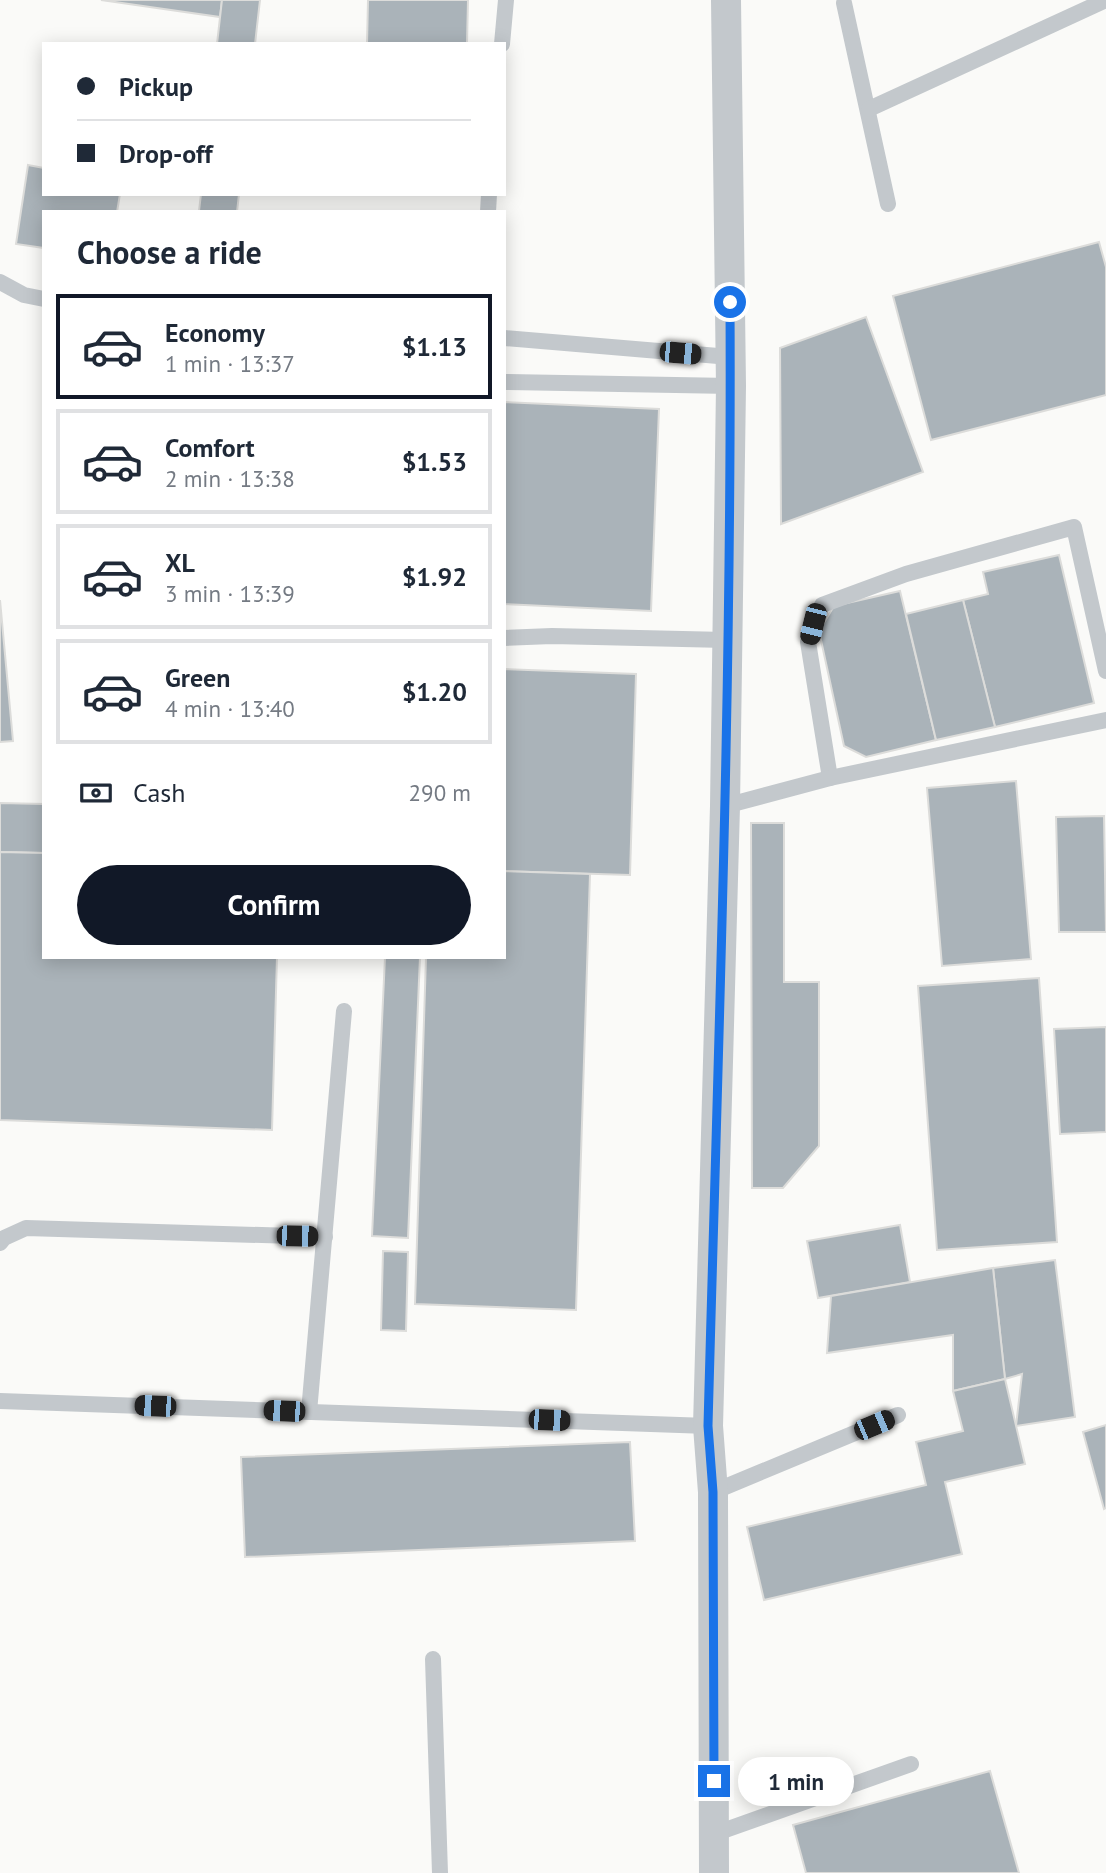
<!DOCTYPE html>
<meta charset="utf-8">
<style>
:root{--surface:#fff;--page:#f6f6f7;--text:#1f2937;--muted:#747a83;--line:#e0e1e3;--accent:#111827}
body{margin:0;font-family:"PT Sans",sans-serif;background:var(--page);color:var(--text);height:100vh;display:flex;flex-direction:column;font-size:26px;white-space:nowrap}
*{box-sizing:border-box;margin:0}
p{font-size:23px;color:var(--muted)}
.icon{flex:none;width:38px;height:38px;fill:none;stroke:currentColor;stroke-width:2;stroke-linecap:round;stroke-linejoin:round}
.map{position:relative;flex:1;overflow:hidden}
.side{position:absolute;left:42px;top:210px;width:464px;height:749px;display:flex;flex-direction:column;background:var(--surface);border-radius:0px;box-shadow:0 4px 18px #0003}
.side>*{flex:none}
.top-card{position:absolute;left:42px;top:42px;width:464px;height:154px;border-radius:0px;box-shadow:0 4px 18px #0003;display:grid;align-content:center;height:154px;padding:0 35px;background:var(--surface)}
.end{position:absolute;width:32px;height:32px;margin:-16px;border:9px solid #1a73e8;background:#fff;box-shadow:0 0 0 4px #fff}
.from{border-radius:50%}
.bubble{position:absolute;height:49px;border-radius:24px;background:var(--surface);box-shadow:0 4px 18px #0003;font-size:23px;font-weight:700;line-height:49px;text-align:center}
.car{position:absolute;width:21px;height:42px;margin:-21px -10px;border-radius:9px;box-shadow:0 0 5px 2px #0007;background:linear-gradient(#222 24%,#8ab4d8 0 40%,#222 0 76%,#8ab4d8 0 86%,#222 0)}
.top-card b{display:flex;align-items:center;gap:24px;height:66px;font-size:26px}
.top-card b+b{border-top:2px solid var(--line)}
.top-card i{width:18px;height:18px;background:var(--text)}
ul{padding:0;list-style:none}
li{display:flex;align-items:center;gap:21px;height:105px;margin:0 14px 10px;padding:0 21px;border:4px solid var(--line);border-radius:0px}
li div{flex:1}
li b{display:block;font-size:26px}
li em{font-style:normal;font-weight:700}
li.active{border-color:var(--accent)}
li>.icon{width:63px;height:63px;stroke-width:1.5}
h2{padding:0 35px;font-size:32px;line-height:84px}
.pay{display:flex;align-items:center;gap:18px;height:77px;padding:0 35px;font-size:26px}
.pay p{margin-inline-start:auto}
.button{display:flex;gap:14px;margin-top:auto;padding:14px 35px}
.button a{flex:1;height:80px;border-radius:42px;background:var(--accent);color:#fff;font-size:28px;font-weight:700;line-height:80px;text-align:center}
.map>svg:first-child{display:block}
.building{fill:#aab3b9;stroke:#dcdcda;stroke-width:2}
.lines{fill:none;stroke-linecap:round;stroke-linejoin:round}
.lane{stroke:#c3c8cc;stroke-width:16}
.street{stroke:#c3c8cc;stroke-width:30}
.route{stroke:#1a73e8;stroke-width:9}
</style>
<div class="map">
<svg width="1106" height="1873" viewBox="0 0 1106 1873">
<rect width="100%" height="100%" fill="#fafaf8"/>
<g class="building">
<polygon points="101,0 222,0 220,17"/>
<polygon points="222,0 260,0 255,44 217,44"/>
<polygon points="368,0 468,0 467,44 367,44"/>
<polygon points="28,165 44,168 44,194 120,194 117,212 44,212 44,248 16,244"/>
<polygon points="201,194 239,194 237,212 199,211"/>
<polygon points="1099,242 1106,267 1106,395 931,440 893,296"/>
<polygon points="866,317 923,472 781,524 780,348"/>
<polygon points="504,402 659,409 651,611 504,604"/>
<polygon points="1059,555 1094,703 995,727 963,600 988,594 983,572"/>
<polygon points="900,591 936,740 866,757 844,746 819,631 834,606"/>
<polygon points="0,600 13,741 0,742"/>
<polygon points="963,600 995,727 936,740 906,614"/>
<polygon points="504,669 636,674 630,875 504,871"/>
<polygon points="1016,781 1031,959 942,966 927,788"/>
<polygon points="0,803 44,804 44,853 0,852"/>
<polygon points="1104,816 1106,932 1059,932 1056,817"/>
<polygon points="751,823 784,823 784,982 819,982 819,1146 783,1188 752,1188"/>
<polygon points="0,852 44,853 44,957 277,957 272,1130 0,1120"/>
<polygon points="504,871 590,874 576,1310 415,1304 426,957 504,957"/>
<polygon points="385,957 420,957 408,1238 372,1236"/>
<polygon points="1039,978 1057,1242 937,1250 918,986"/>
<polygon points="1106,1027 1106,1132 1060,1134 1054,1029"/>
<polygon points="900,1225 910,1282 818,1298 807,1241"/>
<polygon points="383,1251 408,1252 406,1331 381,1330"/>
<polygon points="1055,1260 1075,1417 1016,1426 1022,1374 1005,1379 993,1268"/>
<polygon points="993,1268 1005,1379 953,1391 953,1335 827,1353 831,1296"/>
<polygon points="1005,1379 1025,1464 945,1482 962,1554 764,1600 747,1527 926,1485 916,1442 963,1431 953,1391"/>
<polygon points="1106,1425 1106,1508 1104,1509 1083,1432"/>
<polygon points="630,1442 635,1541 245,1557 241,1457"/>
<polygon points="990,1771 1019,1873 806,1873 793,1825"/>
</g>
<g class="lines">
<g class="lane">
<polyline points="844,3 888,204"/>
<polyline points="502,44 506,0"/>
<polyline points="869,109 1106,0"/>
<polyline points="488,212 489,194"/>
<polyline points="0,282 24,295 44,299"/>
<polyline points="504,338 730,357"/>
<polyline points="504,382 731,386"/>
<polyline points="504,638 552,636 726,640"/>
<polyline points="830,778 808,642 822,605 906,574 1074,527 1106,671"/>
<polyline points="725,806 830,778 1106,720"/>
<polyline points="0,1243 4,1238 26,1228 325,1237"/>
<polyline points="0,1401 708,1426"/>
<polyline points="309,1412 344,1011"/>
<polyline points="713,1492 898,1415"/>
<polyline points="433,1659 440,1873"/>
<polyline points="714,1834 911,1764"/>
</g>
<polyline class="street" points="714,1873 713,1492 708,1426 725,806 731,386 726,0"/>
</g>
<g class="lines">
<path class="route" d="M714 1781 713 1492 708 1426C718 1051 732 677 730 302"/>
</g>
</svg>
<i class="end from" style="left:730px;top:302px"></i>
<i class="end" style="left:714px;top:1781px"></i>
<div class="bubble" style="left:738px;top:1757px;width:116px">1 min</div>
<i class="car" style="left:680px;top:353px;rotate:95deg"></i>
<i class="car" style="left:813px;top:624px;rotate:194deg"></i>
<i class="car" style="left:297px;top:1236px;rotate:91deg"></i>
<i class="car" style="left:155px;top:1406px;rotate:272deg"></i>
<i class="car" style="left:284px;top:1411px;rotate:272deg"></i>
<i class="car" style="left:549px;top:1420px;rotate:92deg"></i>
<i class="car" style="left:874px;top:1425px;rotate:67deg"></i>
<div class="top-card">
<b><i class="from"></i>Pickup</b>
<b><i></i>Drop-off</b>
</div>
<section class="side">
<h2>Choose a ride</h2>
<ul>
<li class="active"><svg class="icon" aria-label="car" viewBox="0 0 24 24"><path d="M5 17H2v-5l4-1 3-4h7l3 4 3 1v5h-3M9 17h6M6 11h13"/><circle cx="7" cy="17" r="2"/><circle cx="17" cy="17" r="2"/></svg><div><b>Economy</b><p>1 min · 13:37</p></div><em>$1.13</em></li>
<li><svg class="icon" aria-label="car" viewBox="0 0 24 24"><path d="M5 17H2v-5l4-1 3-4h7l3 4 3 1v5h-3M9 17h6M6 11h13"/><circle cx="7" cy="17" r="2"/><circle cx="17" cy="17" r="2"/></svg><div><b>Comfort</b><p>2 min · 13:38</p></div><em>$1.53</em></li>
<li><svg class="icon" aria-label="car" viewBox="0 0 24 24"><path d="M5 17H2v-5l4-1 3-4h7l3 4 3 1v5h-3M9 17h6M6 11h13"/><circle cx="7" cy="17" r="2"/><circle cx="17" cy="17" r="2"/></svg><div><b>XL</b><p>3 min · 13:39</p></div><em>$1.92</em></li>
<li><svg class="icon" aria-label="car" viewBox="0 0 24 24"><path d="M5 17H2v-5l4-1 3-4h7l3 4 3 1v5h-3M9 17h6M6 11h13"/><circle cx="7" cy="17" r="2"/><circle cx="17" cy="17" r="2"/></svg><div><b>Green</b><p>4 min · 13:40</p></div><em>$1.20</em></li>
</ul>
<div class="pay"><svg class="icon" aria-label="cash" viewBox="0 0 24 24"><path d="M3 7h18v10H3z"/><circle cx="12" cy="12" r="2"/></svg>Cash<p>290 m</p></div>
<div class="button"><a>Confirm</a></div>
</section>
</div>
